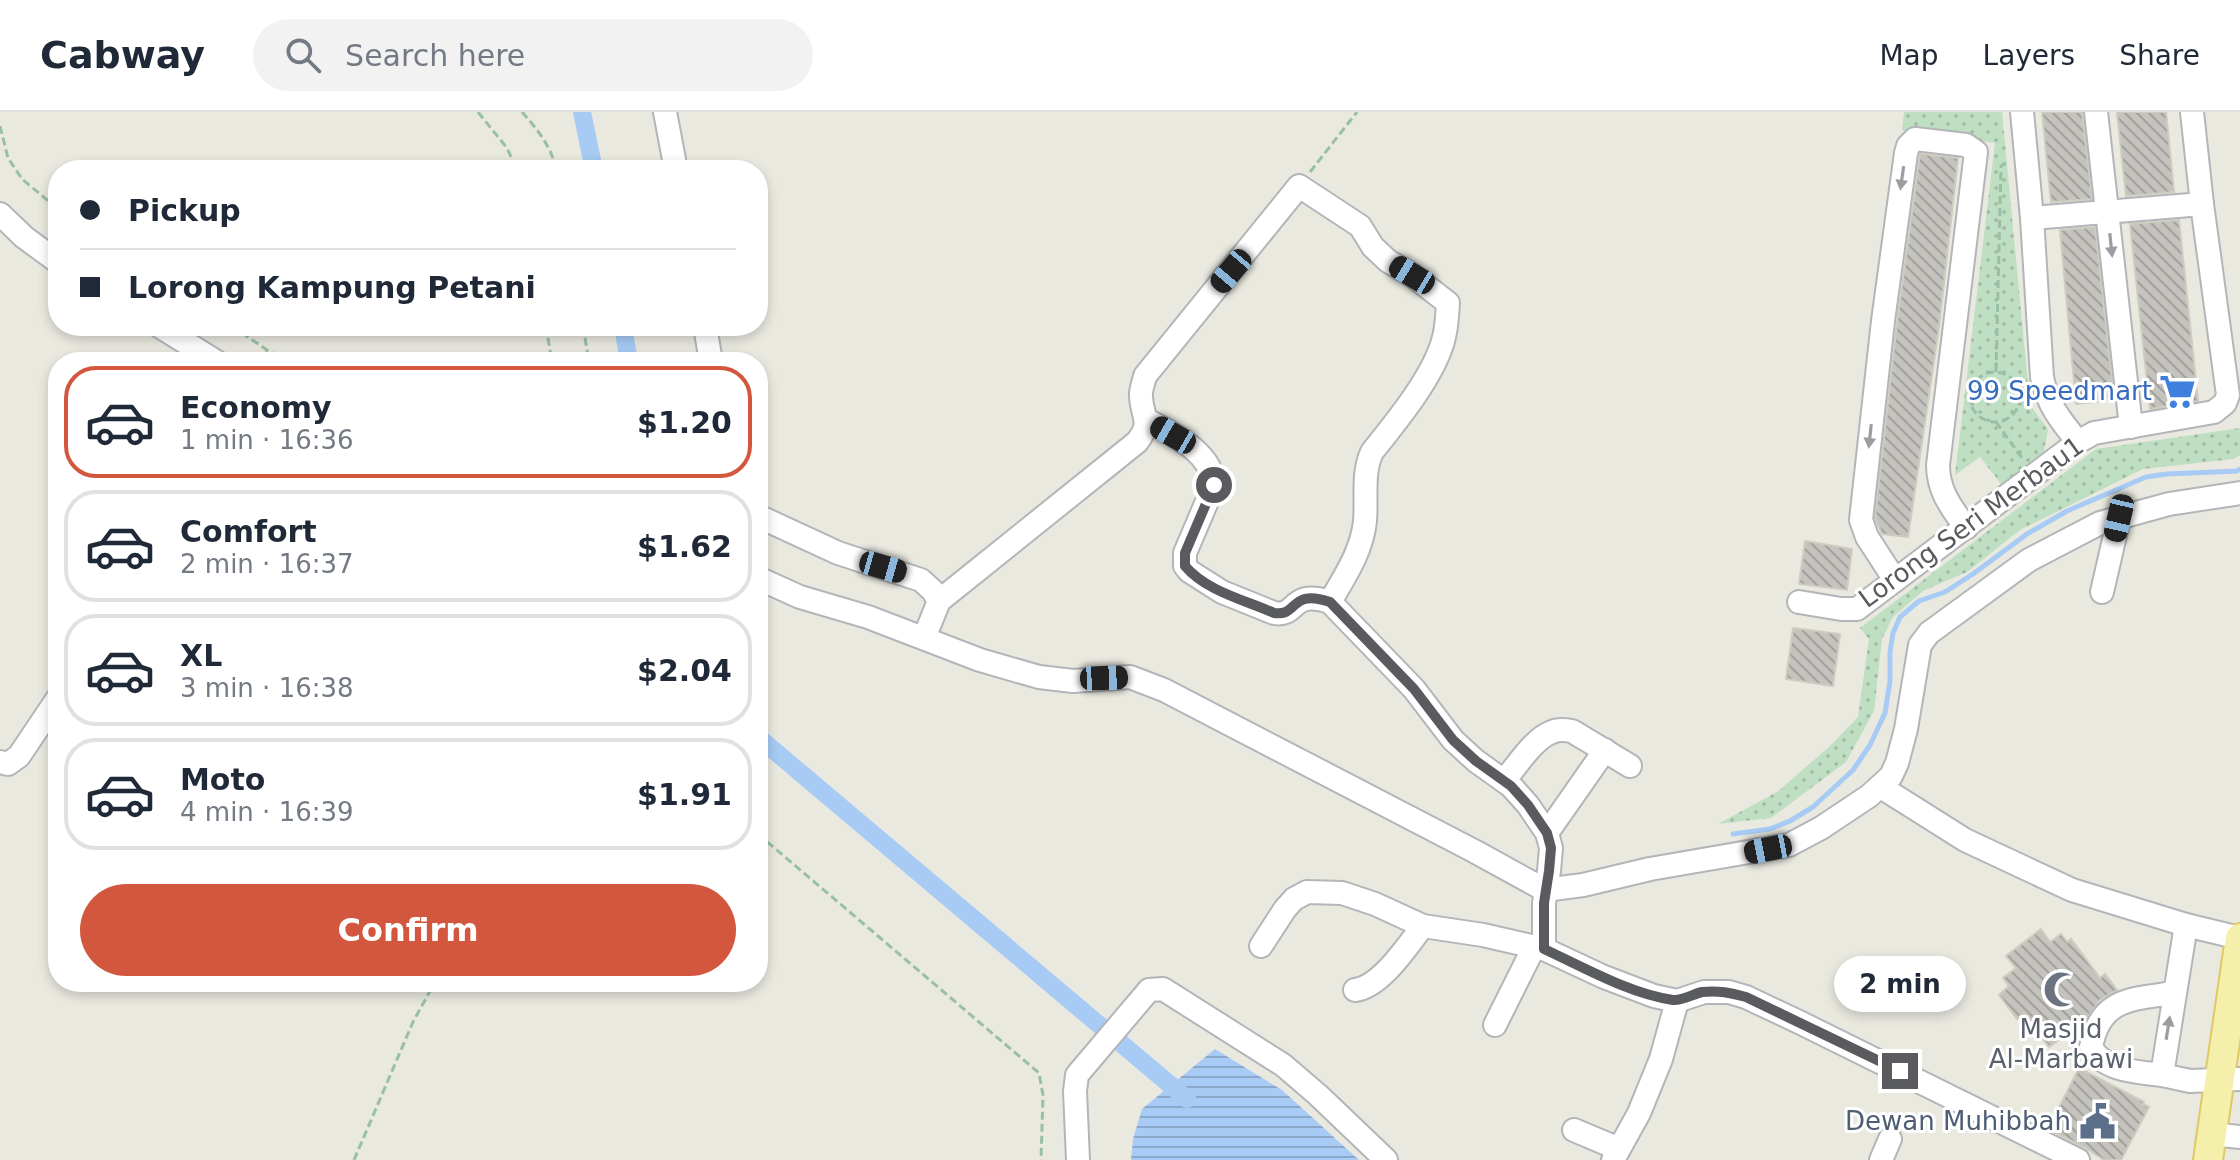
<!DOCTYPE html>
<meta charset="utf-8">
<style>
:root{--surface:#fff;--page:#f2f2f3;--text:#1f2937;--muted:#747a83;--line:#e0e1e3;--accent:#d3573e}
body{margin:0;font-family:"DejaVu Sans",sans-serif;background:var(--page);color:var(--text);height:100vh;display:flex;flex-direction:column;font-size:30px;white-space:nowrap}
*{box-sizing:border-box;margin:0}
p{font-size:26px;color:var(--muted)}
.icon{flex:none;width:44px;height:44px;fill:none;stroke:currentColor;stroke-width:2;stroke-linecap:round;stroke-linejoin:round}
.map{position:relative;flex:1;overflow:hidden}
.sheet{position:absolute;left:48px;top:240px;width:720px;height:640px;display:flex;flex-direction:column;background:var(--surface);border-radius:32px;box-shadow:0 4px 12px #0003}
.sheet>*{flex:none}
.banner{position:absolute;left:48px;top:48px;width:720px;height:176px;border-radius:32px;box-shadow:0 4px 12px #0003;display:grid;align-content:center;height:176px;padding:0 32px;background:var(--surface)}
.end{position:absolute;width:36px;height:36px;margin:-18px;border:10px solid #595b5f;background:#fff;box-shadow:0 0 0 4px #fff}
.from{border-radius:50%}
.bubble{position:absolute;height:56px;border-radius:28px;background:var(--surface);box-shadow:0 4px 12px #0003;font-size:26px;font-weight:800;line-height:56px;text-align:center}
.car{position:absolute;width:24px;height:48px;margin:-24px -12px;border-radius:10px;box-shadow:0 0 6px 2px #0007;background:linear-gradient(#222 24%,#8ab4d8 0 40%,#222 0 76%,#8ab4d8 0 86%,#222 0)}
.banner b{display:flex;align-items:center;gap:28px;height:76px;font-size:30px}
.banner b+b{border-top:2px solid var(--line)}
.banner i{width:20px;height:20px;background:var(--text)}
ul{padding:14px 0 0;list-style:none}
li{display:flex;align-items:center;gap:24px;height:112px;margin:0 16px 12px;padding:0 16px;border:4px solid var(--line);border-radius:32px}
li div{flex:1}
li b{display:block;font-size:30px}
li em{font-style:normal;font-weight:800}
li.active{border-color:var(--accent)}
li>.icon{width:72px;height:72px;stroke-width:1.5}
.action{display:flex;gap:16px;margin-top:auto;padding:16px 32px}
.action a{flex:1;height:92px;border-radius:48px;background:var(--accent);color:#fff;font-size:32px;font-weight:800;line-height:92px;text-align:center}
header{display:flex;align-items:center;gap:48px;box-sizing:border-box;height:112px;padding:0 40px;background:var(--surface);border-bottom:2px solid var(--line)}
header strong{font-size:38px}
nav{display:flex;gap:44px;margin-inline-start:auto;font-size:28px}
.search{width:560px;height:72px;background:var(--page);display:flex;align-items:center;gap:20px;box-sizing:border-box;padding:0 28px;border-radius:44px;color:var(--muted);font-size:30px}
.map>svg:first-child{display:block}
.grass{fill:url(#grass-dots)}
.water{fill:url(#water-rules)}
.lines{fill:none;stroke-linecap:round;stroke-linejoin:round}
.stream{stroke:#a7cbf4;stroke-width:5}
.canal{stroke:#a7cbf4;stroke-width:18}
.building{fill:url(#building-back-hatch);stroke:#cecbc0;stroke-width:2}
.minor-casing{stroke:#b3b5b9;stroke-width:26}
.major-casing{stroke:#dfc865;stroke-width:32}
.path{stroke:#9abfa7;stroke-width:3;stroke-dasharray:8 4;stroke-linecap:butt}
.minor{stroke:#fff;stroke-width:22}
.major{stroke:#f4efab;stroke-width:28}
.oneway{fill:#9b9d9f}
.route{stroke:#595b5f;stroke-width:10}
.labels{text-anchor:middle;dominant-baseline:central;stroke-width:6;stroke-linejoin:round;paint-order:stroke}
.shop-label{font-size:26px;fill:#366cbe;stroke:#fff;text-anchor:end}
.street-label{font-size:26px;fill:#595b5f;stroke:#fff}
.worship-label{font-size:26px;fill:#5b616d;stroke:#fff}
.service-label{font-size:26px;fill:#4e5e75;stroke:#fff;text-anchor:end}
</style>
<header>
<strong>Cabway</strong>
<div class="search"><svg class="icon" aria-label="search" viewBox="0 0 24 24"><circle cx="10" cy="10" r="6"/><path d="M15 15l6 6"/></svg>Search here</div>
<nav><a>Map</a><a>Layers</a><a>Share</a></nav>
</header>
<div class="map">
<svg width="2240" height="1048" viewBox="0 0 2240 1048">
<defs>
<pattern id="grass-dots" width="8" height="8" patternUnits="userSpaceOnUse" patternTransform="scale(2)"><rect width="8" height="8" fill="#bfdfc2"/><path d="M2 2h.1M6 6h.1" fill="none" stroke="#9eb8a1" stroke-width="1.8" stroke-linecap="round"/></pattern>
<pattern id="water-rules" width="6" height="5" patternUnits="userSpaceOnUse" patternTransform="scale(2)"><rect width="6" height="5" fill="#a7cbf4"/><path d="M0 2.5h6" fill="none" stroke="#8ba8c9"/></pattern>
<pattern id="building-back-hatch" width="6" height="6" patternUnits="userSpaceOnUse" patternTransform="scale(2)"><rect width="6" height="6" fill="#c5c3bd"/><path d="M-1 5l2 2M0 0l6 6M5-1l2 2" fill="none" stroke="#a3a19d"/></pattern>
</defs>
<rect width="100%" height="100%" fill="#eae9e0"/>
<g class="grass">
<polygon points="1904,0 2002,0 2030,293 2048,317 2044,340 2001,372 1980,345 1955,363 1995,31 1902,18"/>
<polygon points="2240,316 2240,343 2234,347 2143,357 2020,418 1967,460 1923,479 1893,505 1882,527 1874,599 1846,650 1771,706 1718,712 1777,680 1829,635 1858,605 1869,527 1860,516 2096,337"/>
</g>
<polygon class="water" points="1215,937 1282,978 1359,1048 1131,1048 1133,1027 1142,997"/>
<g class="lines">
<polyline class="stream" points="1733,722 1770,717 1790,709 1813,695 1853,658 1870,633 1885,601 1890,569 1890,540 1893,521 1900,505 1919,489 1945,480 1973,462 2027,422 2067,399 2146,365 2167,362 2237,359 2240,357"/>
<g class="canal">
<polyline points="582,0 594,58"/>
<polyline points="623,214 629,250"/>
<polyline points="758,625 1187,987"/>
</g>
</g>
<g class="building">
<polygon points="2042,0 2082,0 2092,87 2051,90"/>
<polygon points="2117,0 2166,0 2174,80 2126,84"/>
<polygon points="1920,42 1958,46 1939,215 1908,425 1882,422 1875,406 1897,211"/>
<polygon points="2179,108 2198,289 2150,297 2130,112"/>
<polygon points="2095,115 2114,288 2076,292 2060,118"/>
<polygon points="1805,429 1852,437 1847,478 1799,472"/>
<polygon points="1793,516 1840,522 1833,574 1786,567"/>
<polygon points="2041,817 2050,830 2061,822 2067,830 2071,827 2100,866 2105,862 2117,878 2100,888 2086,907 2049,935 2024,901 2017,907 1999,883 2009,874 2003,866 2016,856 2006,844"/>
<polygon points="2079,956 2144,990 2143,992 2149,995 2121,1048 2104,1048 2084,1035 2048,1017"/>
</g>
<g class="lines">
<defs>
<g id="minor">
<polyline points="665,0 676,58"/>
<path d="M2022 0 2032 106 2042 265C2047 292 2061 309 2078 330"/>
<polyline points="2096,0 2131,315"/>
<polyline points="0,102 24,125 58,150"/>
<polyline points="2032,106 2202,92"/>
<polyline points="159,214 217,250"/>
<polyline points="705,214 711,250"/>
<path d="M1147 308C1172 322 1212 340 1214 373L1185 441V454L1189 459 1222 480 1274 501C1299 505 1289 477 1330 490L1414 577 1453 628 1476 649 1511 674 1528 693 1547 721 1551 736 1549 759 1544 791V837"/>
<polyline points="758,404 838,441 921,468 933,479 939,489"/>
<polyline points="758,466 800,485 868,505 980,548 1039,565 1073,569 1130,565 1164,578 1474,739 1545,778 1583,773 1650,757 1789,733 1821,716 1869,684 1891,664 1897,651 1906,617 1920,533 1929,521 2029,448 2100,411 2169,392 2240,381"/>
<path d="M1895 468 1867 425 1861 408 1883 209 1906 41 1908 34 1915 27 1966 33 1976 40 1938 353C1938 379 1951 395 1966 416"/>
<polyline points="2102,480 2119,406"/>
<polyline points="1799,490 1841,497 1857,497 2078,330 2094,321 2214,300 2225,291 2228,283 2202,92 2192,0"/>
<path d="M924 526 939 489 1137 330C1153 309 1142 306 1141 285 1140 278 1144 270 1145 264L1299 74 1360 114 1373 135 1388 149 1412 163 1448 191C1447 204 1447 216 1443 229 1433 265 1396 310 1372 340 1362 361 1367 386 1365 409 1362 439 1345 464 1330 490"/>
<polyline points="0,650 8,652 19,644 58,586"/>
<path d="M1504 669C1516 655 1534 626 1552 620 1558 617 1566 618 1572 619L1630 654"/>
<polyline points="1881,675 1965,728 2072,778 2186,813 2240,826"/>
<polyline points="1547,721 1605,638"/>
<polyline points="2186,813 2162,963 2190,969 2240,967"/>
<polyline points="1261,834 1285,797 1294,787 1307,780 1342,781 1375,792 1423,814 1483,823 1544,837 1604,865 1654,884 1677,889 1704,880 1729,880 1746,885 1801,911 2078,1048"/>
<path d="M1355 878C1381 875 1407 834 1423 814"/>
<polyline points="1495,913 1534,835"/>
<path d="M2162 963C2138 960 2103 959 2091 935 2100 886 2132 887 2174 881"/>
<polyline points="1574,1018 1619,1037"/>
<polyline points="2212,1022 2240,1025"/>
<polyline points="1078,1048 1075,979 1077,963 1149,878 1163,877 1283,953 1318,983 1386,1048"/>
<polyline points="1613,1048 1639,1001 1661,947 1677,889"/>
<polyline points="1881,1048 1890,1027"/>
</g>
<polyline id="major" points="2208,1048 2240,826"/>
</defs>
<use href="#minor" class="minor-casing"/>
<use href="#major" class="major-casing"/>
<g class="path">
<polyline points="478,0 507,36 517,58"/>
<path d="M522 0C537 17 552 35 556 58"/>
<polyline points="0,14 8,46 22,67 58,97"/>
<polyline points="1310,60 1357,0"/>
<polyline points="232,214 267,238 289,250"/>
<polyline points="546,214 552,250"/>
<polyline points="583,214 589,250"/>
<polyline points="260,250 267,238"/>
<polyline points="1996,260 2001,54 2009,49"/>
<circle cx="1995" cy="285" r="25"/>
<polyline points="1996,310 2024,349"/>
<polyline points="758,722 1039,961 1043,983 1041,1048"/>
<polyline points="354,1048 413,910 435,870"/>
</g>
<use href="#minor" class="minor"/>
<use href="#major" class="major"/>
</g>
<defs><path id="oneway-solid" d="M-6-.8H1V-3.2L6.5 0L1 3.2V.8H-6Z" transform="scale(2)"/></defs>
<g class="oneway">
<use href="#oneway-solid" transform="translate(1902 66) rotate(98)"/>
<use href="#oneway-solid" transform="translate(2111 133) rotate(84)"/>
<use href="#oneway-solid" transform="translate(1870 324) rotate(96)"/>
<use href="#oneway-solid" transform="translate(2168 916) rotate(-81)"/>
</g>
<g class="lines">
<path class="route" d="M1214 373 1185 441V454C1206 479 1245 488 1274 501 1299 505 1289 476 1330 490L1414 577 1453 628 1476 649 1511 674 1528 693 1547 721 1551 736 1549 759 1544 791V837C1583 855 1630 882 1673 888 1682 889 1693 882 1702 880 1718 878 1731 881 1746 885L1900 959"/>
</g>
<defs>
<symbol id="supermarket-bare" viewBox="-9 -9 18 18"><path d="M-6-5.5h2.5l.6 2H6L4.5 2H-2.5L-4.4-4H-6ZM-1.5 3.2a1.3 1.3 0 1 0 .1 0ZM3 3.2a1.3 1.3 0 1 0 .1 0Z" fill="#3f7fe0" stroke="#fff" stroke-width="2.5" paint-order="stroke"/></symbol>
<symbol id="mosque-bare" viewBox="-9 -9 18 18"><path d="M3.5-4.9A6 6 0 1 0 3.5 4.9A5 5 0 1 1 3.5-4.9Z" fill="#6b7280" stroke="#fff" stroke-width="2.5" paint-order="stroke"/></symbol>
<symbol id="civic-bare" viewBox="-9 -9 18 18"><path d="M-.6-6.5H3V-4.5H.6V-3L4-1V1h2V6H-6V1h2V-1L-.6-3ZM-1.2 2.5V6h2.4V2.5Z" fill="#5c6f8a" stroke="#fff" stroke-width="2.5" paint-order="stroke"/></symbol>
</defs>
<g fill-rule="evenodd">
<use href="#supermarket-bare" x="2152" y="254" width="51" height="51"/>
<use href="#mosque-bare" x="2036" y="852" width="51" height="51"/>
<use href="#civic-bare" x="2072" y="984" width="51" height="51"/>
</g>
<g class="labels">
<g class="shop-label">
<text x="2152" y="279">99 Speedmart</text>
</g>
<g class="street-label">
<text transform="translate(1971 410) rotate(-36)">Lorong Seri Merbau1</text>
</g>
<g class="worship-label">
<text x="2061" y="917">Masjid<tspan x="2061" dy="30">Al-Marbawi</tspan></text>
</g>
<g class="service-label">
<text x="2071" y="1009">Dewan Muhibbah</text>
</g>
</g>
</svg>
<i class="end from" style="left:1214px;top:373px"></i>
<i class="end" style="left:1900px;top:959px"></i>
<div class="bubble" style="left:1834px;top:844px;width:132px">2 min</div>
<i class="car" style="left:1231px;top:159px;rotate:220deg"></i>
<i class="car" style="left:1412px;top:163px;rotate:301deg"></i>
<i class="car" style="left:1173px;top:323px;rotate:300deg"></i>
<i class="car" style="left:2119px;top:406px;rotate:193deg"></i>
<i class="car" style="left:883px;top:455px;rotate:106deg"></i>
<i class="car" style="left:1104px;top:566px;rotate:88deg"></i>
<i class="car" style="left:1768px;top:737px;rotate:259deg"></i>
<div class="banner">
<b><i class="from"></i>Pickup</b>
<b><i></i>Lorong Kampung Petani</b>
</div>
<section class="sheet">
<ul>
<li class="active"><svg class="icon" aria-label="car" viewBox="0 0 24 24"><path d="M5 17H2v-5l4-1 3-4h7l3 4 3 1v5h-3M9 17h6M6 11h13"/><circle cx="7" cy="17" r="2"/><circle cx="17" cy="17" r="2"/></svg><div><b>Economy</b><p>1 min · 16:36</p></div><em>$1.20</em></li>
<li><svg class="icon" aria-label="car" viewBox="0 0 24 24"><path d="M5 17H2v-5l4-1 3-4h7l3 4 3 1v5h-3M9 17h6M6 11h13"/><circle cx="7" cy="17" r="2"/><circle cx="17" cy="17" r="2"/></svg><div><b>Comfort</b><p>2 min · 16:37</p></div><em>$1.62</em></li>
<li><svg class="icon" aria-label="car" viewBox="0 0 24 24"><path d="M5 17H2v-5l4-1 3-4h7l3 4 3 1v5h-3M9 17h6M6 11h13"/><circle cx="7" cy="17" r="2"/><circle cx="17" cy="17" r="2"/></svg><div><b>XL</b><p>3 min · 16:38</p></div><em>$2.04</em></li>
<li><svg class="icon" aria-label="car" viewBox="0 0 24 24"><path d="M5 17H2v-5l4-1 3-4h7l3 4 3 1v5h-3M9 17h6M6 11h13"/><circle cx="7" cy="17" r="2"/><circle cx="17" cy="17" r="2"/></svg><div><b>Moto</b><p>4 min · 16:39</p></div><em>$1.91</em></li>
</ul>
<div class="action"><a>Confirm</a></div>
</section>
</div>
